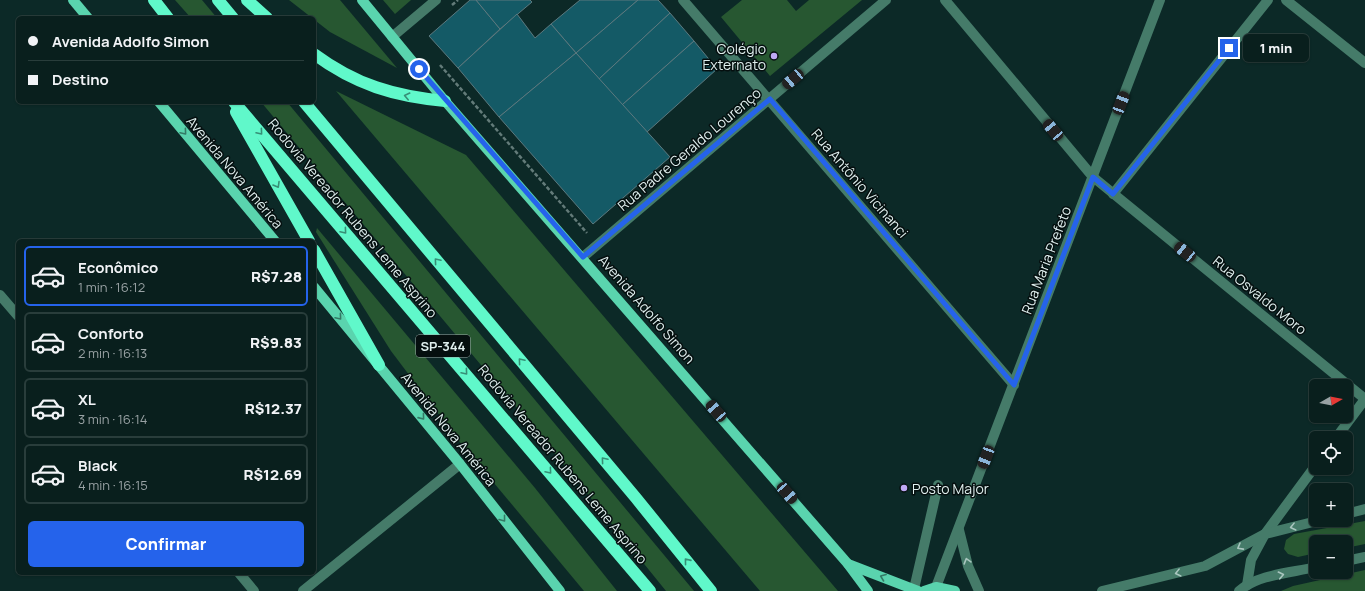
<!DOCTYPE html>
<html lang="pt">
<meta charset="utf-8">
<style>
:root{--surface:#091f1d;--page:#172c2a;--text:#f1f3f6;--muted:#99a2a4;--line:#293d3b;--accent:#2563eb}
body{margin:0;font-family:Manrope,sans-serif;background:var(--page);color:var(--text);height:100vh;display:flex;flex-direction:column;font-size:15px;white-space:nowrap}
*{box-sizing:border-box;margin:0}
p{font-size:13px;color:var(--muted)}
.icon{flex:none;width:22px;height:22px;fill:none;stroke:currentColor;stroke-width:2;stroke-linecap:round;stroke-linejoin:round}
.map{position:relative;flex:1;overflow:hidden}
.panel{position:absolute;left:16px;top:239px;width:300px;height:336px;display:flex;flex-direction:column;background:var(--surface);border-radius:6px;box-shadow:0 1px 3px #0004,0 0 0 1px var(--line)}
.panel>*{flex:none}
.guide{position:absolute;left:16px;top:16px;width:300px;height:88px;border-radius:6px;box-shadow:0 1px 3px #0004,0 0 0 1px var(--line);display:grid;align-content:center;height:88px;padding:0 12px;background:var(--surface)}
.needle{width:26px;rotate:81deg}
.buttons{position:absolute;left:1309px;top:379px;display:grid;gap:8px}
.buttons a{display:grid;place-items:center;width:44px;height:44px;border-radius:6px;background:var(--surface);box-shadow:0 1px 3px #0004,0 0 0 1px var(--line);font-size:20px}
.end{position:absolute;width:18px;height:18px;margin:-9px;border:5px solid #2563eb;background:#fff;box-shadow:0 0 0 2px #fff}
.from{border-radius:50%}
.bubble{position:absolute;height:28px;border-radius:6px;background:var(--surface);box-shadow:0 1px 3px #0004,0 0 0 1px var(--line);font-size:13px;font-weight:800;line-height:28px;text-align:center}
.car{position:absolute;width:12px;height:24px;margin:-12px -6px;border-radius:5px;box-shadow:0 0 3px 1px #0007;background:linear-gradient(#222 24%,#8ab4d8 0 40%,#222 0 76%,#8ab4d8 0 86%,#222 0)}
.guide b{display:flex;align-items:center;gap:14px;height:38px;font-size:15px}
.guide b+b{border-top:1px solid var(--line)}
.guide i{width:10px;height:10px;background:var(--text)}
ul{padding:7px 0 0;list-style:none}
li{display:flex;align-items:center;gap:12px;height:60px;margin:0 8px 6px;padding:0 4px;border:2px solid var(--line);border-radius:6px}
li div{flex:1}
li b{display:block;font-size:15px}
li em{font-style:normal;font-weight:800}
li.selected{border-color:var(--accent)}
li>.icon{width:36px;height:36px;stroke-width:1.5}
.action{display:flex;gap:8px;margin-top:auto;padding:8px 12px}
.action a{flex:1;height:46px;border-radius:6px;background:var(--accent);color:#fff;font-size:16px;font-weight:800;line-height:46px;text-align:center}
.map>svg:first-child{display:block}
.green{fill:#275731}
.building{fill:#145a66;stroke:#5c797f}
.lines{fill:none;stroke-linecap:round;stroke-linejoin:round}
.path{stroke:#637b79;stroke-width:2.5;stroke-dasharray:4 2;stroke-linecap:butt}
.minor{stroke:#457b69;stroke-width:10}
.major{stroke:#5ad4ae;stroke-width:10}
.highway{stroke:#60f8ca;stroke-width:12}
.oneway{stroke:#378f76}
.oneway2{stroke:#347b66}
.oneway3{stroke:#a9c6bf}
.route{stroke:#2563eb;stroke-width:5}
.poi-dot{fill:#bea9f4;stroke:#050f0f;stroke-width:1.5}
.labels{text-anchor:middle;dominant-baseline:central;stroke-width:3;stroke-linejoin:round;paint-order:stroke}
.shield{fill:#050f0f;stroke:#9eacab;stroke-width:1}
.shield-label{font-size:13px;font-weight:bold;fill:#dfefee}
.poi-label{font-size:14px;fill:#dfefee;stroke:#050f0f;text-anchor:end}
.street-label{font-size:14px;fill:#dfefee;stroke:#050f0f}
</style>
<div class="map">
<svg width="1365" height="591" viewBox="0 0 1365 591">
<rect width="100%" height="100%" fill="#0c2927"/>
<g class="green">
<polygon points="175,0 202,0 217,18 191,18"/>
<polygon points="289,0 340,0 397,68 330,32"/>
<polygon points="383,0 411,0 395,14"/>
<polygon points="742,0 787,0 796,11 809,0 862,0 770,76 721,17"/>
<polygon points="336,91 466,155 838,591 760,591"/>
<polygon points="261,102 287,102 694,591 666,591 547,444"/>
<polygon points="317,228 535,488 617,591 584,591 459,441 391,351 316,232"/>
<polygon points="1365,521 1365,544 1346,548 1346,542 1316,542 1316,553 1298,557 1288,554 1284,549 1286,540 1294,534"/>
<polygon points="1365,570 1365,591 1281,591 1293,586"/>
</g>
<g class="building">
<polygon points="470,0 476,0 500,29 458,68 429,36"/>
<polygon points="476,0 530,0 532,2 500,29"/>
<polygon points="580,0 638,0 576,53 551,24"/>
<polygon points="638,0 658,0 670,13 599,79 576,53"/>
<polygon points="670,13 694,41 622,105 599,79"/>
<polygon points="517,14 535,38 551,24 576,53 499,117 458,68"/>
<polygon points="694,41 717,69 647,132 622,105"/>
<polygon points="576,53 670,157 593,224 499,117"/>
</g>
<g class="lines">
<g class="path">
<polyline points="452,5 458,0"/>
<polyline points="440,65 587,233"/>
</g>
<g class="minor">
<polyline points="683,0 1014,385"/>
<polyline points="945,0 1093,177 1365,399"/>
<polyline points="1286,0 1365,63"/>
<polyline points="392,37 436,0"/>
<polyline points="1113,194 1268,0"/>
<polyline points="583,257 886,0"/>
<polyline points="0,295 18,316"/>
<polyline points="1336,438 1365,399"/>
<polyline points="1346,514 1365,509"/>
<polyline points="959,530 968,566 979,591"/>
<polyline points="1346,561 1365,557"/>
<polyline points="239,573 254,591"/>
<polyline points="1247,585 1251,560 1265,534 1316,465"/>
<polyline points="936,587 1160,0"/>
<polyline points="914,589 938,485"/>
<polyline points="303,591 460,464"/>
<polyline points="1102,591 1205,566 1265,534 1321,520"/>
<path d="M1239 591C1259 574 1291 573 1316 567"/>
</g>
<g class="major">
<polyline points="73,0 88,18"/>
<polyline points="362,0 445,101 848,564 868,591"/>
<polyline points="159,102 275,241"/>
<polyline points="314,287 460,464 560,591"/>
<polyline points="848,564 918,591"/>
<polyline points="924,591 936,587 955,591"/>
</g>
<g class="highway">
<polyline points="154,0 168,18"/>
<polyline points="218,0 233,18"/>
<polyline points="247,0 267,18"/>
<path d="M314 54C356 85 394 96 445 101"/>
<polyline points="234,102 650,591"/>
<polyline points="304,102 636,498 711,591"/>
<polyline points="236,112 309,241"/>
<polyline points="314,250 379,365"/>
</g>
</g>
<defs><path id="oneway-chevron" d="M-2-3.5L2.5 0L-2 3.5" fill="none" stroke-width="1.6" stroke-linecap="round" stroke-linejoin="round"/></defs>
<g class="oneway">
<use href="#oneway-chevron" transform="translate(407 96) rotate(-167)"/>
<use href="#oneway-chevron" transform="translate(260 132) rotate(50)"/>
<use href="#oneway-chevron" transform="translate(277 185) rotate(60)"/>
<use href="#oneway-chevron" transform="translate(344 231) rotate(50)"/>
<use href="#oneway-chevron" transform="translate(437 261) rotate(-130)"/>
<use href="#oneway-chevron" transform="translate(521 361) rotate(-130)"/>
<use href="#oneway-chevron" transform="translate(465 372) rotate(50)"/>
<use href="#oneway-chevron" transform="translate(604 460) rotate(-130)"/>
<use href="#oneway-chevron" transform="translate(549 471) rotate(50)"/>
<use href="#oneway-chevron" transform="translate(687 561) rotate(-129)"/>
</g>
<g class="oneway2">
<use href="#oneway-chevron" transform="translate(184 132) rotate(50)"/>
<use href="#oneway-chevron" transform="translate(339 317) rotate(50)"/>
<use href="#oneway-chevron" transform="translate(422 417) rotate(51)"/>
<use href="#oneway-chevron" transform="translate(503 519) rotate(52)"/>
<use href="#oneway-chevron" transform="translate(883 577) rotate(-159)"/>
</g>
<g class="oneway3">
<use href="#oneway-chevron" transform="translate(1293 527) rotate(166)"/>
<use href="#oneway-chevron" transform="translate(1240 547) rotate(151)"/>
<use href="#oneway-chevron" transform="translate(967 561) rotate(-106)"/>
<use href="#oneway-chevron" transform="translate(1178 573) rotate(166)"/>
<use href="#oneway-chevron" transform="translate(1281 575) rotate(-12)"/>
</g>
<g class="lines">
<polyline class="route" points="419,69 583,257 770,99 1014,385 1093,177 1113,194 1229,48"/>
</g>
<g class="poi-dot">
<circle cx="774" cy="56" r="4"/>
<circle cx="904" cy="488" r="4"/>
</g>
<g class="labels">
<rect class="shield" x="416" y="335" width="54" height="22" rx="3"/>
<g class="shield-label">
<text x="443" y="346">SP-344</text>
</g>
<g class="poi-label">
<text x="766" y="48">Colégio<tspan x="766" dy="16">Externato</tspan></text>
<text x="912" y="488" text-anchor="start">Posto Major</text>
</g>
<g class="street-label">
<text transform="translate(689 149) rotate(-40)">Rua Padre Geraldo Lourenço</text>
<text transform="translate(235 172) rotate(50)">Avenida Nova América</text>
<text transform="translate(860 183) rotate(49)">Rua Antônio Vicinanci</text>
<text transform="translate(353 218) rotate(50)">Rodovia Vereador Rubens Leme Asprino</text>
<text transform="translate(1046 260) rotate(-69)">Rua Maria Prefeto</text>
<text transform="translate(1260 295) rotate(39)">Rua Osvaldo Moro</text>
<text transform="translate(647 309) rotate(49)">Avenida Adolfo Simon</text>
<text transform="translate(449 429) rotate(51)">Avenida Nova América</text>
<text transform="translate(563 464) rotate(50)">Rodovia Vereador Rubens Leme Asprino</text>
</g>
</g>
</svg>
<div class="buttons">
<a><svg class="needle" viewBox="-14 -14 28 28"><path d="M0-13l5 13h-10z" fill="#e53935"/><path d="M0 13l5-13h-10z" fill="#99a2a4"/></svg></a>
<a><svg class="icon" aria-label="locate" viewBox="0 0 24 24"><circle cx="12" cy="12" r="6"/><path d="M12 2v4M12 18v4M2 12h4M18 12h4"/></svg></a>
<a>+</a>
<a>−</a>
</div>
<i class="end from" style="left:419px;top:69px"></i>
<i class="end" style="left:1229px;top:48px"></i>
<div class="bubble" style="left:1243px;top:34px;width:66px">1 min</div>
<i class="car" style="left:793px;top:79px;rotate:230deg"></i>
<i class="car" style="left:1121px;top:103px;rotate:21deg"></i>
<i class="car" style="left:1053px;top:130px;rotate:320deg"></i>
<i class="car" style="left:1185px;top:252px;rotate:309deg"></i>
<i class="car" style="left:716px;top:411px;rotate:319deg"></i>
<i class="car" style="left:986px;top:457px;rotate:201deg"></i>
<i class="car" style="left:787px;top:493px;rotate:139deg"></i>
<div class="guide">
<b><i class="from"></i>Avenida Adolfo Simon</b>
<b><i></i>Destino</b>
</div>
<section class="panel">
<ul>
<li class="selected"><svg class="icon" aria-label="car" viewBox="0 0 24 24"><path d="M5 17H2v-5l4-1 3-4h7l3 4 3 1v5h-3M9 17h6M6 11h13"/><circle cx="7" cy="17" r="2"/><circle cx="17" cy="17" r="2"/></svg><div><b>Econômico</b><p>1 min · 16:12</p></div><em>R$7.28</em></li>
<li><svg class="icon" aria-label="car" viewBox="0 0 24 24"><path d="M5 17H2v-5l4-1 3-4h7l3 4 3 1v5h-3M9 17h6M6 11h13"/><circle cx="7" cy="17" r="2"/><circle cx="17" cy="17" r="2"/></svg><div><b>Conforto</b><p>2 min · 16:13</p></div><em>R$9.83</em></li>
<li><svg class="icon" aria-label="car" viewBox="0 0 24 24"><path d="M5 17H2v-5l4-1 3-4h7l3 4 3 1v5h-3M9 17h6M6 11h13"/><circle cx="7" cy="17" r="2"/><circle cx="17" cy="17" r="2"/></svg><div><b>XL</b><p>3 min · 16:14</p></div><em>R$12.37</em></li>
<li><svg class="icon" aria-label="car" viewBox="0 0 24 24"><path d="M5 17H2v-5l4-1 3-4h7l3 4 3 1v5h-3M9 17h6M6 11h13"/><circle cx="7" cy="17" r="2"/><circle cx="17" cy="17" r="2"/></svg><div><b>Black</b><p>4 min · 16:15</p></div><em>R$12.69</em></li>
</ul>
<div class="action"><a>Confirmar</a></div>
</section>
</div>
